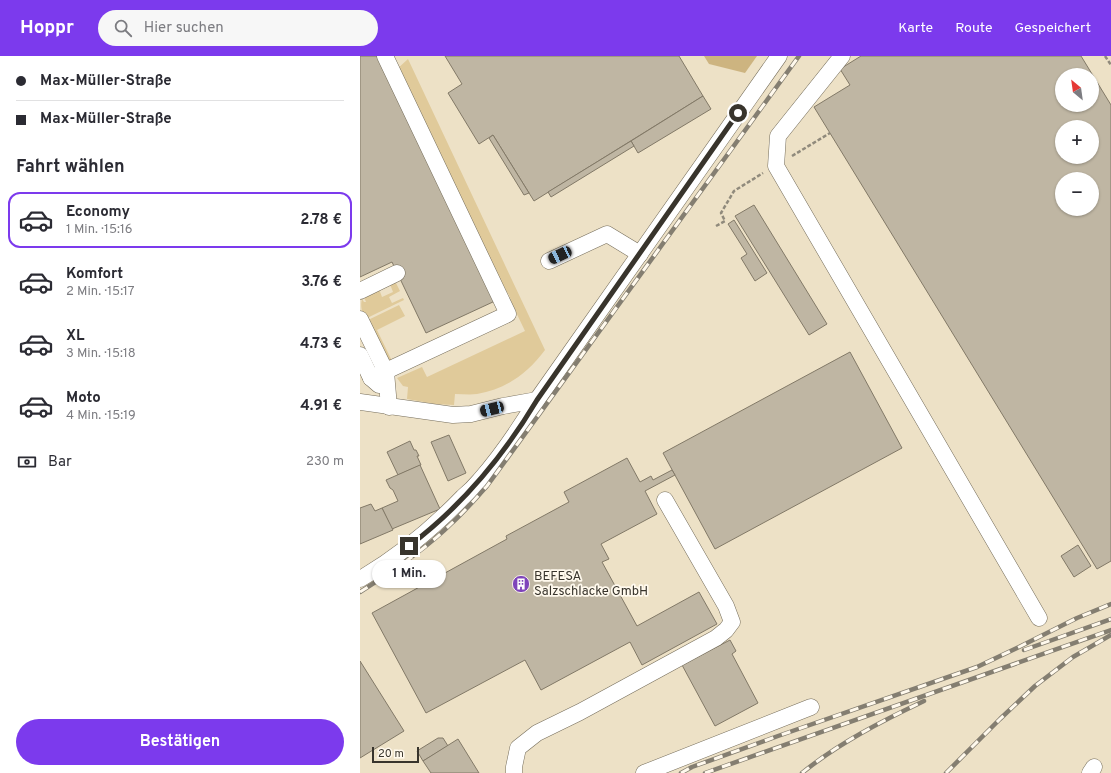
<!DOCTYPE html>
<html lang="de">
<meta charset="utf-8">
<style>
:root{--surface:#fff;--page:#f7f7f7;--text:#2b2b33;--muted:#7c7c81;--line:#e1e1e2;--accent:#7c3aed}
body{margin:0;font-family:Overpass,sans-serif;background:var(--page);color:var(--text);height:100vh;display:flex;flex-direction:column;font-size:15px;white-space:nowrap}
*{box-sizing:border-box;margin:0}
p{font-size:13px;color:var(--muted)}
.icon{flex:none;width:22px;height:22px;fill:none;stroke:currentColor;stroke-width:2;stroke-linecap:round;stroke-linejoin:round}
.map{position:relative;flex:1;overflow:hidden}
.details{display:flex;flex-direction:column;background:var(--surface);width:360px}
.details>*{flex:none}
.top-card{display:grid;align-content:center;height:88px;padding:0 16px;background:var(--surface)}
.needle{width:26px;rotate:331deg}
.fabs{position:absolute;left:695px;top:12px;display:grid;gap:8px}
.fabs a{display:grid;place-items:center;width:44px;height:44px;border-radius:50%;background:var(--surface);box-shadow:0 1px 3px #0004;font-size:20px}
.scale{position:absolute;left:12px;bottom:10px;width:47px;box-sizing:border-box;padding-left:4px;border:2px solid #38342c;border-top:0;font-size:11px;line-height:14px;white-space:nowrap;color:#38342c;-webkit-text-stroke:3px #fff9ed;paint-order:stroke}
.end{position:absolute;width:18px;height:18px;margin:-9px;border:5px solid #38342c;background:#fff;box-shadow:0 0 0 2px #fff}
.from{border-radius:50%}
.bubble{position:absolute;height:28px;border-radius:14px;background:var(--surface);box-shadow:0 1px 3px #0004;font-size:13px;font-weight:700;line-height:28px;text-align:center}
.car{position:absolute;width:12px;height:24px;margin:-12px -6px;border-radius:5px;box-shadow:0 0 3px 1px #0007;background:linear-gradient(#222 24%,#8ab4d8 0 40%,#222 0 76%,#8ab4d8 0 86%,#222 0)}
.top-card b{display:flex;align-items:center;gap:14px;height:38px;font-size:15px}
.top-card b+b{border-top:1px solid var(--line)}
.top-card i{width:10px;height:10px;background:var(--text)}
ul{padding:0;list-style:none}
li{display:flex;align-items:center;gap:12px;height:56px;margin:0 8px 6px;padding:0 8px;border:2px solid transparent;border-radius:12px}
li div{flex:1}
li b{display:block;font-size:15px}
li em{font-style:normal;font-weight:700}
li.active{border-color:var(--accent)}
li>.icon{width:36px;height:36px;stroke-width:1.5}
h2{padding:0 16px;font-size:18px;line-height:48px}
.pay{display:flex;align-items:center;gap:10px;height:44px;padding:0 16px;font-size:15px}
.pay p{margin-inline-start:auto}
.cta{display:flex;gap:8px;margin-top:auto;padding:8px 16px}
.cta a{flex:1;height:46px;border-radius:24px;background:var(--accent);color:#fff;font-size:16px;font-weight:700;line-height:46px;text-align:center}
header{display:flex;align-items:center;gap:24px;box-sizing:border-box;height:56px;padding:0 20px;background:var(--accent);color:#fff}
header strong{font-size:19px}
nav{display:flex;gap:22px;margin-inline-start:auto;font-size:14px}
.search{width:280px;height:36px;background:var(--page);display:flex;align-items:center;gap:10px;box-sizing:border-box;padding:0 14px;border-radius:22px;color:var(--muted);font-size:15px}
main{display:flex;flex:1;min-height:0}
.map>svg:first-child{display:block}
.built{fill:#ede1c6;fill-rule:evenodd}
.green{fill:#e0ca9a}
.forest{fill:#cdb480}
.building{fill:#bfb6a3;stroke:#827967;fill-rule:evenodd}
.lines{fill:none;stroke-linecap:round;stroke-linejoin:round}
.minor-casing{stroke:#756d5b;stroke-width:17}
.path{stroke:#908a7c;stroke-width:2.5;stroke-dasharray:4 2;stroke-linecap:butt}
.minor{stroke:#fff;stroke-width:16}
.rail-casing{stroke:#847e71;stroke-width:4.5}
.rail{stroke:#fff9ed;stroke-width:3;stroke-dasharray:9;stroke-linecap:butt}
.route{stroke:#38342c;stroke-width:5}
.labels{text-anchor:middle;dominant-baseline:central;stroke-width:3.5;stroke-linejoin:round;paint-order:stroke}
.poi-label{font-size:13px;fill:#38342c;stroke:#fff9ed;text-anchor:start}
</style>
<header>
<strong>Hoppr</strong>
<div class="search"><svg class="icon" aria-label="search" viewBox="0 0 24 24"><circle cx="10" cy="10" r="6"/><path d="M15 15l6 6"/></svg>Hier suchen</div>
<nav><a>Karte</a><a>Route</a><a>Gespeichert</a></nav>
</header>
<main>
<section class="details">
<div class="top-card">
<b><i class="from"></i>Max-Müller-Straße</b>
<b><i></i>Max-Müller-Straße</b>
</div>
<h2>Fahrt wählen</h2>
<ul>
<li class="active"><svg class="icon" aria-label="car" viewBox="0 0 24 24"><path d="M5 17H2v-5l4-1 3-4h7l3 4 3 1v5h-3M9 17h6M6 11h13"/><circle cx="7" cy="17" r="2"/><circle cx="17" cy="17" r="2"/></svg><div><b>Economy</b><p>1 Min. · 15:16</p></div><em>2.78 €</em></li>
<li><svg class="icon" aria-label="car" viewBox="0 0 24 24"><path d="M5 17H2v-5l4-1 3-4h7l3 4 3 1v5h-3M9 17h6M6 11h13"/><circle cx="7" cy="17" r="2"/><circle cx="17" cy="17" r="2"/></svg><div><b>Komfort</b><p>2 Min. · 15:17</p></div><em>3.76 €</em></li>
<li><svg class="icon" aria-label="car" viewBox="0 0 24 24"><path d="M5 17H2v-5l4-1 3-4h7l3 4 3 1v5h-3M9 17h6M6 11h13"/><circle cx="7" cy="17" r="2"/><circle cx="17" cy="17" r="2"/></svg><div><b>XL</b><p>3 Min. · 15:18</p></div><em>4.73 €</em></li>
<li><svg class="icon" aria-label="car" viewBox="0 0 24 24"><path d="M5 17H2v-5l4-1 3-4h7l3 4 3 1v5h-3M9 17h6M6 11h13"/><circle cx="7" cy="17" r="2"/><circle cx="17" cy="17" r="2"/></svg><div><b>Moto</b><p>4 Min. · 15:19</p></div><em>4.91 €</em></li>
</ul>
<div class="pay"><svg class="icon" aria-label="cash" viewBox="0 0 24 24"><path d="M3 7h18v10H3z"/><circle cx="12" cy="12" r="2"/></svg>Bar<p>230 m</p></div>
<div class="cta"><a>Bestätigen</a></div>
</section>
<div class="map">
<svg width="751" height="717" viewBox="0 0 751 717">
<rect width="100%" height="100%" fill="#f5ecd7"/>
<path class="built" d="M0 0H751V717H0ZM702 19H732V49H702ZM702 71H732V101H702ZM702 123H732V153H702Z"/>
<g class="green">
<path d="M48 3 185 294C167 318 146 333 117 338 110 339 102 338 95 338L94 349 75 348 47 343 48 331 43 330 37 322 62 311 67 321 165 275 153 250 149 239 130 211 36 14Z"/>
<path d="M35 225 40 235 29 241 32 247 43 242 44 244 5 263C2 256 0 250 2 243L4 246H6L4 241 19 233 22 241 33 236 30 228Z"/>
<polygon points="39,249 45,260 17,274 32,305 30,308 6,265"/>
</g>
<polygon class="forest" points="344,0 397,0 385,17 349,8"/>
<g class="building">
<polygon points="0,0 20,0 135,245 66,277 32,206 0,221"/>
<polygon points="85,0 319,0 343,40 174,145 133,79 119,88 88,37 102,28"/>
<path d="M501 0H721L751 49V505L737 513 454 51 490 29 480 13ZM702 19H732V49H702ZM702 71H732V101H702ZM702 123H732V153H702Z"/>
<polygon points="343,40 351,53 278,97 271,85"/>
<polygon points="133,79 169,137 164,139 129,82"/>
<polygon points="271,85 274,90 191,141 188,136"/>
<polygon points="394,149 467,268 449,279 375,160"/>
<polygon points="374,164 407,217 395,225 381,202 387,198 368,168"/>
<polygon points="490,296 542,392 355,493 303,397"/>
<polygon points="89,379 106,417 88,425 71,386"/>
<polygon points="50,385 54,394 56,394 59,400 57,400 61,409 38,419 27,396"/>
<polygon points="267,402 280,426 291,420 293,424 312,414 315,419 285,435 297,458 241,488 249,503 242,506 277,570 339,536 357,568 282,609 270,586 181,634 165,604 66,657 12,557 147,483 146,480 209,446 204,436"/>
<polygon points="60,409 80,453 32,473 22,452 38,445 33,434 30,432 26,424"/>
<polygon points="11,448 15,455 22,452 33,474 0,488 0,452"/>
<polygon points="718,489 731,510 714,521 701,500"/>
<polygon points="370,584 376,595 372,598 398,647 355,670 322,609"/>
<polygon points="0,605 44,675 0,702"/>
<polygon points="78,682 83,682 88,690 63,705 57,695"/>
<polygon points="98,683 119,717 71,717 63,705"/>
</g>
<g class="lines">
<defs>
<g id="minor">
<polyline points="482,0 418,80 416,110 679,562"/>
<polyline points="189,205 247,178 280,198"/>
<polyline points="0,235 37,217"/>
<polyline points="0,263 26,316 29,351"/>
<polyline points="0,299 11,322 19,329"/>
<polyline points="11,322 148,258 25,0"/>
<polyline points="0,346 93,359 111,358 143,350 177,344"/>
<path d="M0 523C38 501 73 472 103 441 109 436 115 430 120 424 142 399 160 372 177 344L419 0"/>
<polyline points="154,717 154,711 158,692 177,677 220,656 356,582 366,574 372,566 366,550 305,444"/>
<polyline points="284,717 451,651"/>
<polyline points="730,717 734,711"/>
</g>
</defs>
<use href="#minor" class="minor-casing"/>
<g class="path">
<polyline points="745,0 751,9"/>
<polyline points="432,100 470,77"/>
<polyline points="356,170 365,165 361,157 374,135 403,117"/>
</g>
<use href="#minor" class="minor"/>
<defs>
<g id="rail">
<path d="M0 536C32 516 66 493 93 466 105 455 116 442 127 430L439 0"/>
<polyline points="664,594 751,563"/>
<polyline points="321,717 332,711 418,680 617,611 659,591 717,562 751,548"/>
<polyline points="345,717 751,574"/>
<path d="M442 717C479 687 522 665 564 645"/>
<polyline points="586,717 640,663 675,630 713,601 751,579"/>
</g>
</defs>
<use href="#rail" class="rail-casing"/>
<use href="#rail" class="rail"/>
</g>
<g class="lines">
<path class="route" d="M49 490C102 450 143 401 177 344L378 57"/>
</g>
<defs>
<symbol id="building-disc" viewBox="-11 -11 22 22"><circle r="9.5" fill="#7e44ba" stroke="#fff9ed"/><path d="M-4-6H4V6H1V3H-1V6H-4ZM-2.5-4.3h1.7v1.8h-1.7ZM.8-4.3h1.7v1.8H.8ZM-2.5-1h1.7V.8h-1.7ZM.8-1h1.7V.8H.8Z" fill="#fff"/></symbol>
</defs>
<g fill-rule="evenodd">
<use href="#building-disc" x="151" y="518" width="20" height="20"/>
</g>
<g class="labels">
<g class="poi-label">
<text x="174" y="521">BEFESA<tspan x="174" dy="15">Salzschlacke GmbH</tspan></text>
</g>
</g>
</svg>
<div class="fabs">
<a><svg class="needle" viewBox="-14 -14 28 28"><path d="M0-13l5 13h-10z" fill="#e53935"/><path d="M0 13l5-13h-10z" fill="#7c7c81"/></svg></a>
<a>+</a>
<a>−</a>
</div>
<div class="scale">20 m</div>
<i class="end from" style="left:378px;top:57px"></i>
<i class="end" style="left:49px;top:490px"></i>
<div class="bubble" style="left:12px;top:504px;width:74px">1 Min.</div>
<i class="car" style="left:200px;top:199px;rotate:245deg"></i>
<i class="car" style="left:132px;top:353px;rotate:256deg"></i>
</div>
</main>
